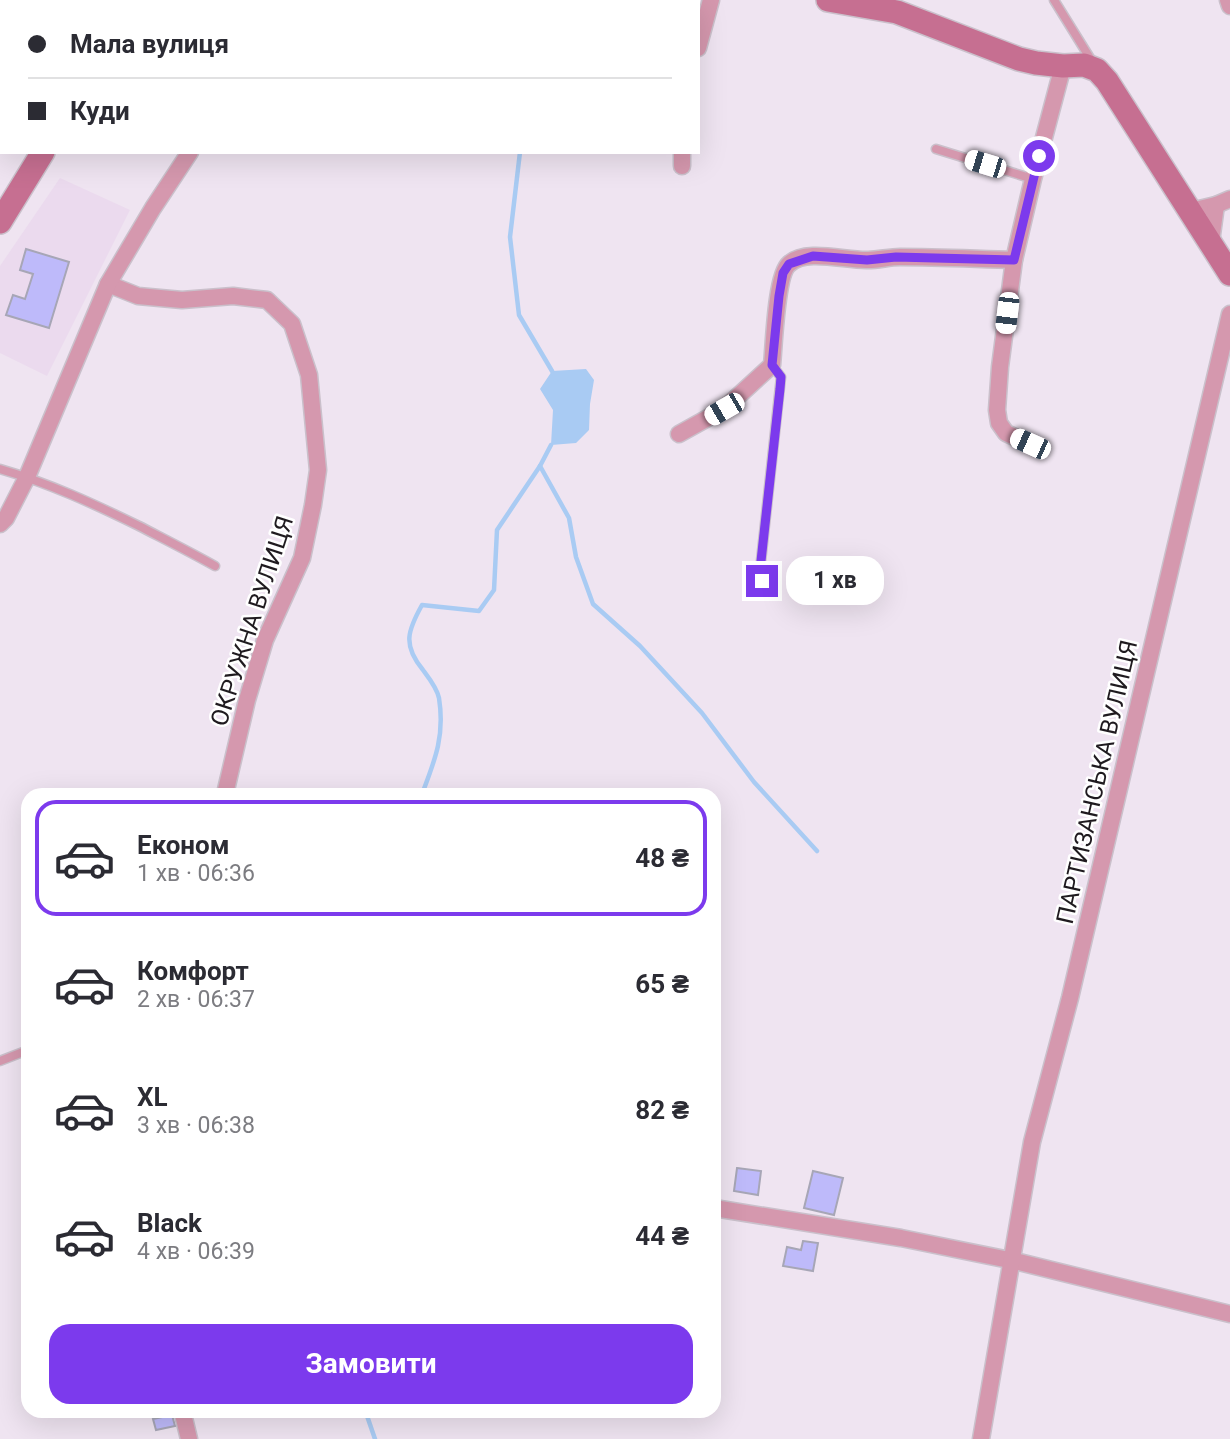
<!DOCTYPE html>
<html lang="uk">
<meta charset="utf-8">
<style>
:root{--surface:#fff;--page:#f2f2f3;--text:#2b2b33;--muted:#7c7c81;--line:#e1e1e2;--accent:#7c3aed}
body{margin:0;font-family:Roboto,sans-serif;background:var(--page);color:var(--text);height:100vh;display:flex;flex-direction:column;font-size:26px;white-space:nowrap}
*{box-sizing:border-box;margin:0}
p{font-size:23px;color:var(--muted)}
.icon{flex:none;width:38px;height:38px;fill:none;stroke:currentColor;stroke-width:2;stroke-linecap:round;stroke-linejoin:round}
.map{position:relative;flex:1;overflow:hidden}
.sheet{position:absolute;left:21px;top:788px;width:700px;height:630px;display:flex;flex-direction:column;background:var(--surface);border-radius:21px;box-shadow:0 7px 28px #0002}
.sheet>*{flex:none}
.hud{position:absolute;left:0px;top:0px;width:700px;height:154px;box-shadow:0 7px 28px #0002;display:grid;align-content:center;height:154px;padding:0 28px;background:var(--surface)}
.end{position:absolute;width:32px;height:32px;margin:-16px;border:9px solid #7c3aed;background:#fff;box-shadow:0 0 0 4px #fff}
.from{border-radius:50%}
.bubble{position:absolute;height:49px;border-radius:21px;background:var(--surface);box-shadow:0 7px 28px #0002;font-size:23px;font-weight:700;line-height:49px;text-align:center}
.car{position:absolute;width:21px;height:42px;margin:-21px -10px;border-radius:9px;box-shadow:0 0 5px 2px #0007;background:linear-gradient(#fff 24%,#345 0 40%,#fff 0 76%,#345 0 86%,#fff 0)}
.hud b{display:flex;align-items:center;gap:24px;height:66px;font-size:26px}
.hud b+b{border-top:2px solid var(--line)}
.hud i{width:18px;height:18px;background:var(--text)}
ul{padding:12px 0 0;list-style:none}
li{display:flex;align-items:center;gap:21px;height:116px;margin:0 14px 10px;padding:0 14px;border:4px solid transparent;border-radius:21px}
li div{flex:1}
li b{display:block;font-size:26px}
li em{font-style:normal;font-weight:700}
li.selected{border-color:var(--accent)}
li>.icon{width:63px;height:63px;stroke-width:1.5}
.cta{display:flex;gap:14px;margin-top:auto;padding:14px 28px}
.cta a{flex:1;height:80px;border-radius:21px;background:var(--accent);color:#fff;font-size:28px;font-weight:700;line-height:80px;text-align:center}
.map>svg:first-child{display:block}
.built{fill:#ebdaee}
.water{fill:#a9cbf3}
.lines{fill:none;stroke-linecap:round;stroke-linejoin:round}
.stream{stroke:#a9cbf3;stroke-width:4.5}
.building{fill:#bebafa;stroke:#a7a6b6;stroke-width:2}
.lane-casing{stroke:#cac0cb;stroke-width:11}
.street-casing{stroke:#cac0cb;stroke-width:19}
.secondary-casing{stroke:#cac0cb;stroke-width:26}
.lane{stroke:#d598ae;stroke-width:8}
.street{stroke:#d598ae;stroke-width:16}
.secondary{stroke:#c66f91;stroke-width:23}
.route{stroke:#7c3aed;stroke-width:9}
.labels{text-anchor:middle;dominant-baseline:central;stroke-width:5;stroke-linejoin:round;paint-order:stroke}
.street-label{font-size:24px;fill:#1f1a1f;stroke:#fff}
</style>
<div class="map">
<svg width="1230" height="1439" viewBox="0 0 1230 1439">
<rect width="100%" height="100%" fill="#efe4f1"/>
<polygon class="built" points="60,178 130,210 47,376 0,353 0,266"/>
<polygon class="water" points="586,369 594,380 590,404 589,430 576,443 551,445 553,410 540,389 552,371"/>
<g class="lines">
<g class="stream">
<polyline points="532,2 532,0"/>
<polyline points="520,152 510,237 519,315 552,371"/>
<polyline points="540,466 569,518 576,557 593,604 640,646 702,713 754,782 817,851"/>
<path d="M422 794C435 760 445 736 439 698 437 688 429 678 423 670 402 645 408 630 422 605L479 611 494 590 497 530 540 466 551 445"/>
<polyline points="365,1410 375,1439"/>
</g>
</g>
<g class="building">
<polygon points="26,249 69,262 49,328 6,315 13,295 25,299 33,274 20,270"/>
<polygon points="737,1168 761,1171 758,1195 734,1191"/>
<polygon points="813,1171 843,1178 834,1215 804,1208"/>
<polygon points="803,1241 818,1243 813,1271 783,1266 787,1247 801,1250"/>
<polygon points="172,1415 175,1426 156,1430 153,1419"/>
</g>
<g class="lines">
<defs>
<g id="lane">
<polyline points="1054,0 1093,63"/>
<polyline points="936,149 1033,179"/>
<path d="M0 469C49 483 94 504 139 526 164 539 190 552 215 566"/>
<polyline points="762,581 761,561 781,377 772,365"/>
<polyline points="0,1061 28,1050"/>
</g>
<g id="street">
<polyline points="255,0 256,2"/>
<polyline points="1228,0 1230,6"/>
<polyline points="0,34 2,34"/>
<polyline points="698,48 711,0"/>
<polyline points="682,166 682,152"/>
<polyline points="1191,211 1216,205 1230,199"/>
<polyline points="1211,242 1216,205"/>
<polyline points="108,284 138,296 182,300 233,296 267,300 292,324 309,375 318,470 313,505 302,558 265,640 247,700 225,794"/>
<path d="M679 434 724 409 772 365C774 346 776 275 789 264 806 248 846 261 868 260 879 260 889 257 900 257 938 257 976 259 1014 260"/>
<polyline points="1030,444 1006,433 999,423 997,410 1000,367 1014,260 1033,179 1063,66"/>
<polyline points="0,524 6,518 27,477 108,284 153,208 190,152"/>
<polyline points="714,1208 901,1238 1019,1262 1230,1314"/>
<polyline points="182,1410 189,1439"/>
<polyline points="981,1439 1032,1142 1070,998 1230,314"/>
</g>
<g id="secondary">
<polyline points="828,0 897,12 1019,59 1036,63 1063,66 1084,65 1097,70 1107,81 1230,274"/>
<polyline points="132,2 133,0"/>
<polyline points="0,222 43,152"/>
</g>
</defs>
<use href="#lane" class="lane-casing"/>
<use href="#street" class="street-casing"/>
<use href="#secondary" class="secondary-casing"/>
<use href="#lane" class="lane"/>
<use href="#street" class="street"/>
<use href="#secondary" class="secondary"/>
</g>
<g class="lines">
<polyline class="route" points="762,581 761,561 780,389 781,377 772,365 779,296 783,273 789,264 813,256 867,260 896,257 1014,260 1039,156"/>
</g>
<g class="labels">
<g class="street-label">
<text transform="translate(252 621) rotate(-72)">ОКРУЖНА ВУЛИЦЯ</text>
<text transform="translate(1097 782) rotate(-77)">ПАРТИЗАНСЬКА ВУЛИЦЯ</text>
</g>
</g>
</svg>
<i class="end from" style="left:1039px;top:156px"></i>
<i class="end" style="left:762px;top:581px"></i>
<div class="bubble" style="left:786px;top:556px;width:98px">1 хв</div>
<i class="car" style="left:985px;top:164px;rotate:287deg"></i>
<i class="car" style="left:1007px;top:313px;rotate:187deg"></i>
<i class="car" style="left:724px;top:409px;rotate:240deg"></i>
<i class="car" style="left:1030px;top:444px;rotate:294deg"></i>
<div class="hud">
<b><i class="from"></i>Мала вулиця</b>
<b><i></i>Куди</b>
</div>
<section class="sheet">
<ul>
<li class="selected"><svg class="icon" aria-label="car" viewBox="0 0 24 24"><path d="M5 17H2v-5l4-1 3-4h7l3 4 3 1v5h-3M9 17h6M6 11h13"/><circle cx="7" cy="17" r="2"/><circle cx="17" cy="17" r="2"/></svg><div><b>Економ</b><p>1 хв · 06:36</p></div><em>48 ₴</em></li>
<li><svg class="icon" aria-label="car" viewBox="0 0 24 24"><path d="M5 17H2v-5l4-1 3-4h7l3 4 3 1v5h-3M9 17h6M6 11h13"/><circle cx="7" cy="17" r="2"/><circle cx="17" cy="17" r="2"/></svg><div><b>Комфорт</b><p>2 хв · 06:37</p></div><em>65 ₴</em></li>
<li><svg class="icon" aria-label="car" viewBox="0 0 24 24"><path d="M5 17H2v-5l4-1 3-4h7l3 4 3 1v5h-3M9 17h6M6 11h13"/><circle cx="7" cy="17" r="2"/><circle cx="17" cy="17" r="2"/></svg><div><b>XL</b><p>3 хв · 06:38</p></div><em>82 ₴</em></li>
<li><svg class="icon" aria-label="car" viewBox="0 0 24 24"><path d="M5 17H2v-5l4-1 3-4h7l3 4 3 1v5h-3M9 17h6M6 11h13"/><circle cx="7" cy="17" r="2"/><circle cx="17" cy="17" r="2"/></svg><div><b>Black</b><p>4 хв · 06:39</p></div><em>44 ₴</em></li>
</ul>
<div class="cta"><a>Замовити</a></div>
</section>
</div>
